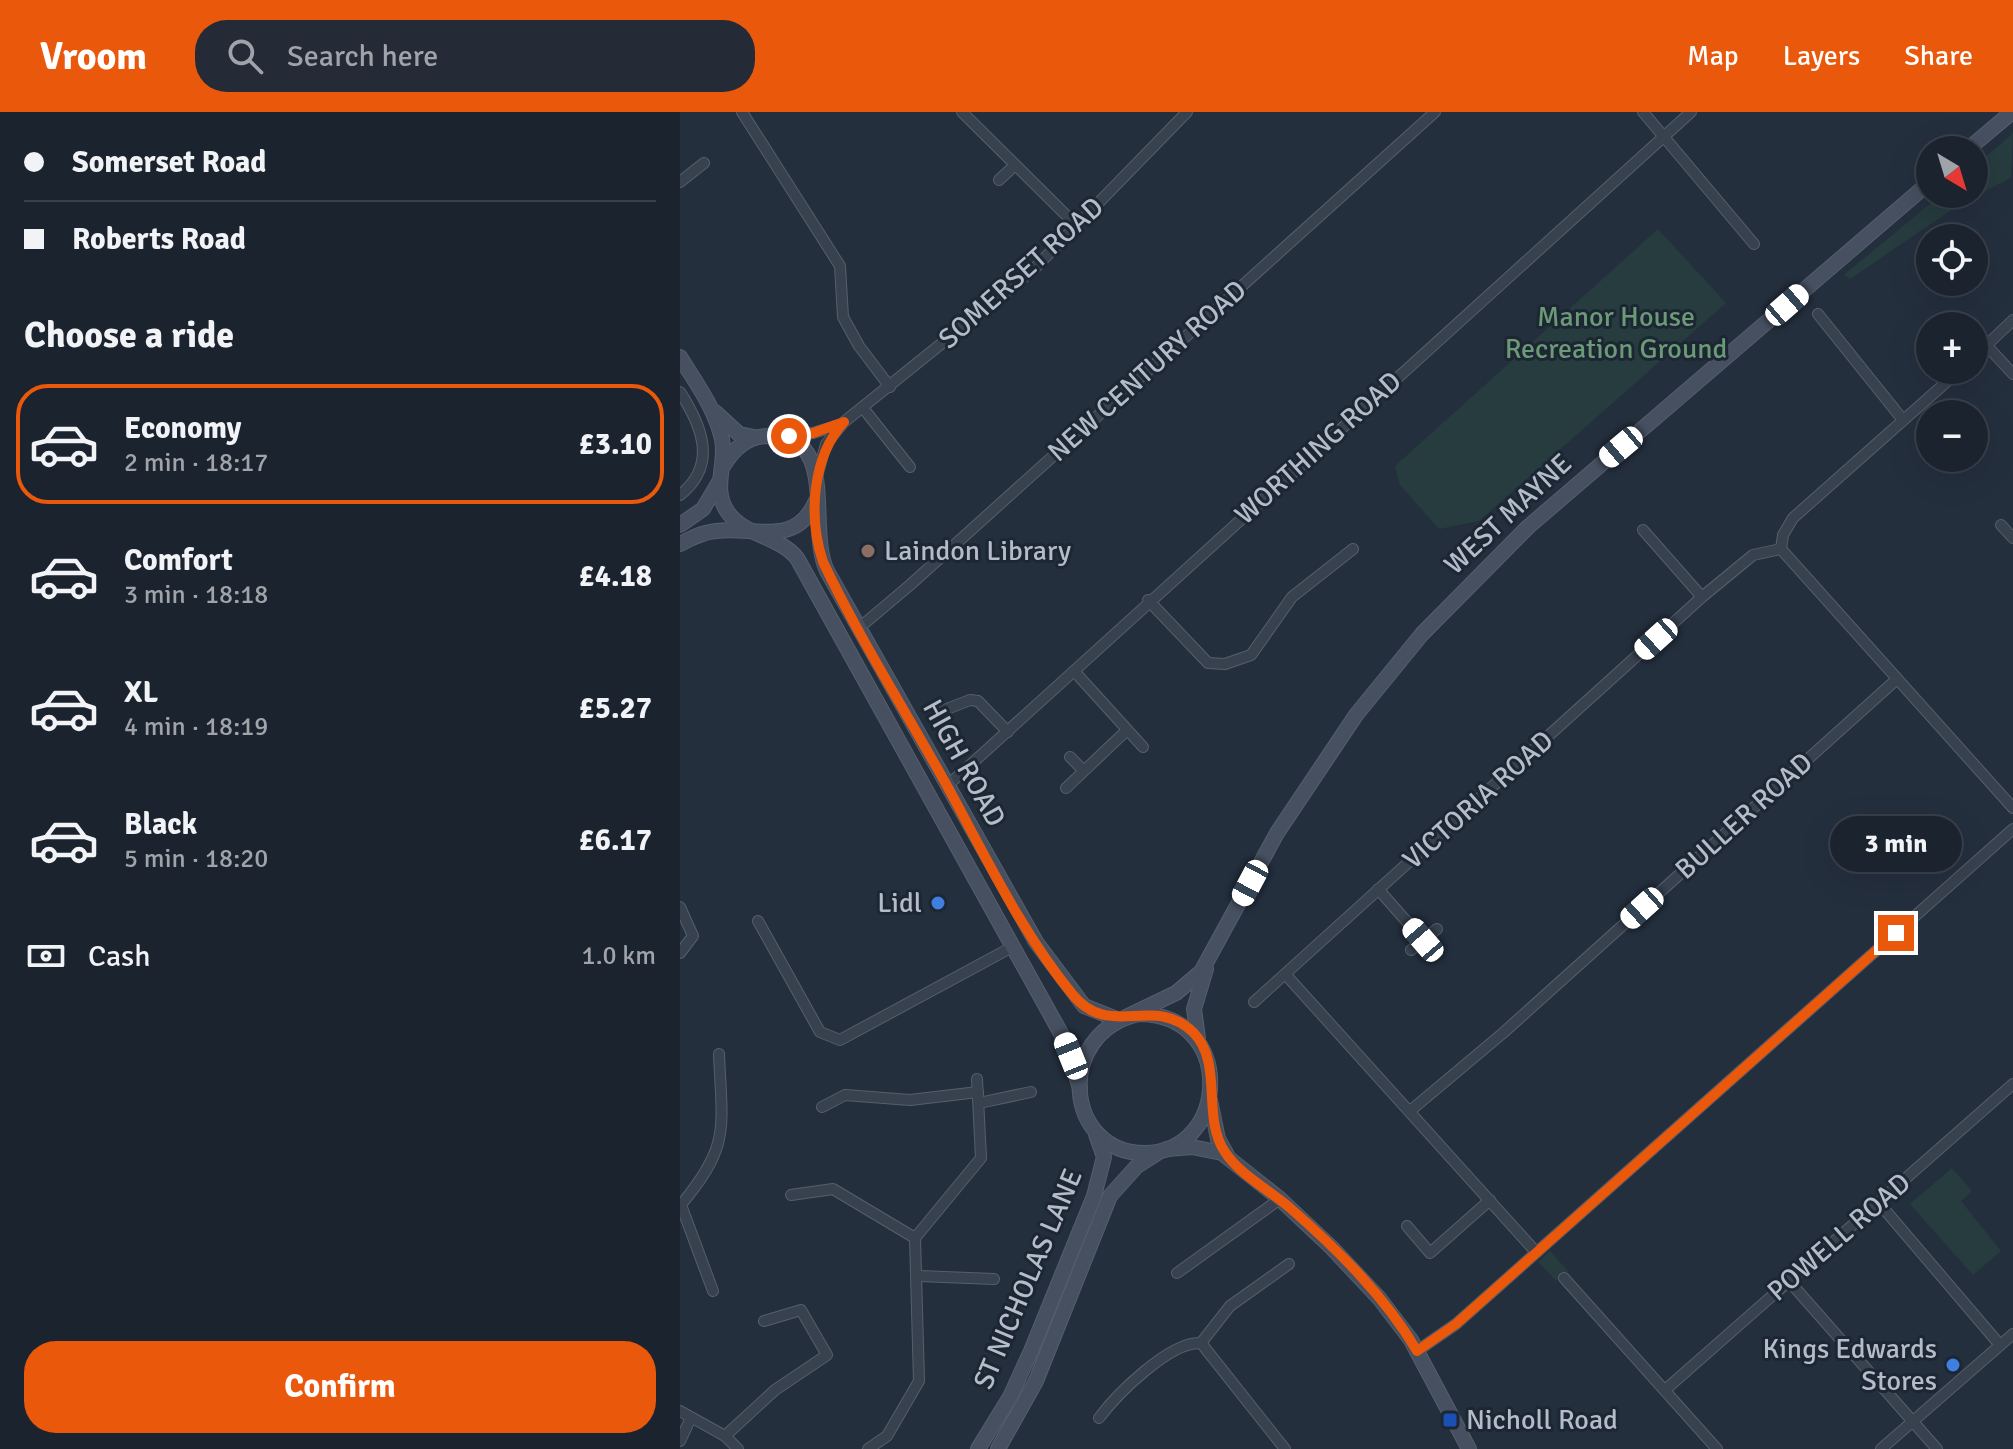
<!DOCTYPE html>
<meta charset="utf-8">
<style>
:root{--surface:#1b232e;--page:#242b36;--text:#f1f3f6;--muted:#a0a4aa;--line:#39404a;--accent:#ea580c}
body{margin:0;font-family:Signika,sans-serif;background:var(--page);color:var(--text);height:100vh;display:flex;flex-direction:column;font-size:30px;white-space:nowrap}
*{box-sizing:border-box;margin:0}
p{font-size:26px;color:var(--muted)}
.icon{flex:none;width:44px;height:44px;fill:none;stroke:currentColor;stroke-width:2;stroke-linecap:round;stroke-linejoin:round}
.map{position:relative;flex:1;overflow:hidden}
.details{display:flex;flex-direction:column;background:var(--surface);width:680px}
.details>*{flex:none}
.banner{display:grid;align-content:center;height:176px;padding:0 24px;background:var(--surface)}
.needle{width:52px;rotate:142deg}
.tools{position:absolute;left:1236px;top:24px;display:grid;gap:16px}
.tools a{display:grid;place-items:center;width:72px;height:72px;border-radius:50%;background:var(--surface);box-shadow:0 8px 32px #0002,0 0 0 2px var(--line);font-size:40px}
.end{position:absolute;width:36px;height:36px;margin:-18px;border:10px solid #ea580c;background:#fff;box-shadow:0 0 0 4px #fff}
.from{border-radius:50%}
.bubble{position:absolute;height:56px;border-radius:28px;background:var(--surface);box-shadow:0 8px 32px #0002,0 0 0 2px var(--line);font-size:26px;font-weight:700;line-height:56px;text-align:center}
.car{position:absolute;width:24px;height:48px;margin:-24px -12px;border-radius:10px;box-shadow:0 0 6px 2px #0007;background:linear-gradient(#fff 24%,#345 0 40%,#fff 0 76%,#345 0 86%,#fff 0)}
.banner b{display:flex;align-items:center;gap:28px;height:76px;font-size:30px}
.banner b+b{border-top:2px solid var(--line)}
.banner i{width:20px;height:20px;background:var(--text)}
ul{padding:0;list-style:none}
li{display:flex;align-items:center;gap:24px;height:120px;margin:0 16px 12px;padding:0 8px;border:4px solid transparent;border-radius:32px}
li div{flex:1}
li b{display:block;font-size:30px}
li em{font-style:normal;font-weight:700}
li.selected{border-color:var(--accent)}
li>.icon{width:72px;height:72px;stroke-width:1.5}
h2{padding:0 24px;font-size:36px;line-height:96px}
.pay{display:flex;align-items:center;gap:20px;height:88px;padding:0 24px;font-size:30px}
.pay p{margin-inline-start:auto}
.primary-button{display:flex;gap:16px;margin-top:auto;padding:16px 24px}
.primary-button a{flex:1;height:92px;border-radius:32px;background:var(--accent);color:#fff;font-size:32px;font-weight:700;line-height:92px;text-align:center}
header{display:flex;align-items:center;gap:48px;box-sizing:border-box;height:112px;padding:0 40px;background:var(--accent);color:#fff}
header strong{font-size:38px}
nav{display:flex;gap:44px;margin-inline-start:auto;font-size:28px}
.search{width:560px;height:72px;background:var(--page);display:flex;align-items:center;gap:20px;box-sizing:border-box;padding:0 28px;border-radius:32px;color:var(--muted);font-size:30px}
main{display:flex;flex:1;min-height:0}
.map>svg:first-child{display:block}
.green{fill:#263c3f}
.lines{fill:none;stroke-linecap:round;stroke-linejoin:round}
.street-casing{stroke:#565f6c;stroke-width:12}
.secondary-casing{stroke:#565f6c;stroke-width:16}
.street{stroke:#38414e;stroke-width:10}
.secondary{stroke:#465061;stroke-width:14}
.route{stroke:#ea580c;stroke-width:10}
.education-dot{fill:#8d6e63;stroke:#1d2633;stroke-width:3}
.shop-dot{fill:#3f7fe0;stroke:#1d2633;stroke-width:3}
.transit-dot{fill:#1a4fb4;stroke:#1d2633;stroke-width:3}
.labels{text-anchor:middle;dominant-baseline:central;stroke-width:6;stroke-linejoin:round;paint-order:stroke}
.street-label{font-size:28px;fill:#b4bcc9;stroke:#1d2633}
.park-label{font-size:28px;fill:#6b9a76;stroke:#1d2633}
.poi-label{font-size:28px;fill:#b4bcc9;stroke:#1d2633;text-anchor:start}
</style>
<header>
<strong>Vroom</strong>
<div class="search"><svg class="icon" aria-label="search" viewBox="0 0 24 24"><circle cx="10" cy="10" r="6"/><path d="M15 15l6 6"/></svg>Search here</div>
<nav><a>Map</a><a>Layers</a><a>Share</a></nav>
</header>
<main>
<section class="details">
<div class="banner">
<b><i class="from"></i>Somerset Road</b>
<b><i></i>Roberts Road</b>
</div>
<h2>Choose a ride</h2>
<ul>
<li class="selected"><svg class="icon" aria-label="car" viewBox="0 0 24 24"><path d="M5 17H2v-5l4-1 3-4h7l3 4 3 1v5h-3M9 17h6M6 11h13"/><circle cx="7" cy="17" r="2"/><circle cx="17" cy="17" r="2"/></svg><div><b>Economy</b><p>2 min · 18:17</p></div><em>£3.10</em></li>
<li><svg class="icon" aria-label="car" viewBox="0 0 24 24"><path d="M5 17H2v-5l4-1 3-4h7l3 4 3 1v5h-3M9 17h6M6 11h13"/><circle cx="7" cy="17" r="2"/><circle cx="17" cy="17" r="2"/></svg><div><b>Comfort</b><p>3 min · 18:18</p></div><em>£4.18</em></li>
<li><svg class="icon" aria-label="car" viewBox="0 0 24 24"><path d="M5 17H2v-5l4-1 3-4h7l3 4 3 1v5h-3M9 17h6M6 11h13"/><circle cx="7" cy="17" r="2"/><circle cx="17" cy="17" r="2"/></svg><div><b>XL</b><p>4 min · 18:19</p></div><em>£5.27</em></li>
<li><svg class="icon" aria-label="car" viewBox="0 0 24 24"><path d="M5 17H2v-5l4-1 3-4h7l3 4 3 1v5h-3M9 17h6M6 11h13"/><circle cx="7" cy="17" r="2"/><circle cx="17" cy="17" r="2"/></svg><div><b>Black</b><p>5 min · 18:20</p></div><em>£6.17</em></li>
</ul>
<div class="pay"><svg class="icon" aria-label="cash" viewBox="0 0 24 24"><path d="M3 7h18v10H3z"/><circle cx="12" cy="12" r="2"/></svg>Cash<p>1.0 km</p></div>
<div class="primary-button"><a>Confirm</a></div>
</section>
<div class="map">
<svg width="1333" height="1337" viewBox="0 0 1333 1337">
<rect width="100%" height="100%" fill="#242f3e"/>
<g class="green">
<polygon points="1333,21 1331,66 1280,92 1170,167 1164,163 1262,82 1294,82 1294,55"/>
<polygon points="978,117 1046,191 799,409 759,417 720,373 715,354"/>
<polygon points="1272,1056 1292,1079 1281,1089 1321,1139 1293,1163 1230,1092"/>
<polygon points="870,1139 888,1159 876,1169 858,1150"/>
</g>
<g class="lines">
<defs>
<g id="street">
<polyline points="62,0 160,154 163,205 179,234 210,275"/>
<polyline points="282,0 396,113"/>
<polyline points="963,0 1074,132"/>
<polyline points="319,68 334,54"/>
<polyline points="0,70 24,51"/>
<polyline points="1138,202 1223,308"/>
<polyline points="1307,234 1333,262"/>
<polyline points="1294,245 1333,208"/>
<path d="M0 280C22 314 38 353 0 383"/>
<polyline points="183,296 230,355"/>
<polyline points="104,324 133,321 159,313"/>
<polyline points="138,361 146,332 164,310 353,158 507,0"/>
<polyline points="1321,413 1333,426"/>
<polyline points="963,418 1022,485"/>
<polyline points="1101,437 1333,696"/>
<polyline points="1101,437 1103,423 1113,406 1280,258"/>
<polyline points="468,488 528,551 545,552 571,543 612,485 673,437"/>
<polyline points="179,516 230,473 755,0"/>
<polyline points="394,559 463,635"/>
<polyline points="259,600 290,588 298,589 328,620"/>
<polyline points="390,645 403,658"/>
<polyline points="267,674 1011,0"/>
<polyline points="386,676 446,619"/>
<polyline points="698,777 743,828"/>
<polyline points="0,795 13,824 0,841"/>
<polyline points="78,809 140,920 160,928 334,834"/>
<polyline points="731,838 757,817"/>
<polyline points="606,863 856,1140"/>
<polyline points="574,890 1022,485 1073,443 1101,437"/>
<polyline points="299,991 351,980"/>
<polyline points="142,995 165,983 230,988 298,980"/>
<polyline points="730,999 823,921 1217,567"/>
<polyline points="111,1083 153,1077 235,1126 239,1269 207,1324 188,1337"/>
<polyline points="1199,1091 1320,1233"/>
<polyline points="1,1093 33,1179"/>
<path d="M0 1094C51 1033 42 1017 39 942"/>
<polyline points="727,1114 750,1141 810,1088"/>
<polyline points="235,1126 301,1046 297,967"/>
<polyline points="497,1161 600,1087"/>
<polyline points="239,1164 314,1167"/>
<polyline points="884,1166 1037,1337"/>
<polyline points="1109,1169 1257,1337"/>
<polyline points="521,1231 550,1194 609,1152"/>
<polyline points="737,1239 776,1212 1333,717"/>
<polyline points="985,1278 1333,972"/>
<polyline points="0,1299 45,1324 58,1337"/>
<path d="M419 1306C437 1282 490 1229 521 1231L605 1337"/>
<polyline points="45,1324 95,1278 147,1243 121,1198 84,1209"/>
<polyline points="0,1329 10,1308"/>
<polyline points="1201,1337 1333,1222"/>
</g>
<g id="secondary">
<polyline points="1287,38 1332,0"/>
<path d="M0 245C16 271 35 296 42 327 47 351 32 377 47 399 63 424 98 423 117 446L383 925 400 976"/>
<polyline points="35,300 59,322 74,325"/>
<path d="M44 353C54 336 68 324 88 324 161 322 126 415 147 459L356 830 404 894 439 908"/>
<polyline points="0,413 23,397 39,370"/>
<path d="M0 432C11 426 23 420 36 419 74 414 116 436 136 389"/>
<path d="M459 902C556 902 550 1040 465 1041 385 1042 373 921 459 902Z"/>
<polyline points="446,905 496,881 521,860 597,721 676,603 742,522 848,415 1250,70"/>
<polyline points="518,926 514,897 526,857"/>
<polyline points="530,988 538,1027 547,1043"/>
<polyline points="487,1037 512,1035 542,1041 600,1087 651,1135 699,1186 731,1228 789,1337"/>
<polyline points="298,1337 330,1285 351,1239 414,1084 424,1045 416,1022"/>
<polyline points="318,1337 356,1269 430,1084 457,1054 476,1042"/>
</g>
</defs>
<use href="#street" class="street-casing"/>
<use href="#secondary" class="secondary-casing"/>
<use href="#street" class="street"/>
<use href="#secondary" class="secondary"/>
</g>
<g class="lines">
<path class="route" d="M109 324 133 321 164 310C132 345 128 405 143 450 179 526 225 598 266 672 305 743 341 820 393 883 430 928 473 882 513 920 544 951 521 1005 545 1040 559 1062 589 1078 609 1095 656 1136 705 1184 737 1239L776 1212 1216 821"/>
</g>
<circle class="education-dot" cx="188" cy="439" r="8"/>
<g class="shop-dot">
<circle cx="258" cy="791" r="8"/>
<circle cx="1273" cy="1253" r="8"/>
</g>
<rect class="transit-dot" x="762" y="1300" width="16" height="16" rx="4"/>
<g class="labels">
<g class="street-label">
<text transform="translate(341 161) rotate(-42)">SOMERSET ROAD</text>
<text transform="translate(467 259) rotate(-42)">NEW CENTURY ROAD</text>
<text transform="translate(638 336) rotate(-42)">WORTHING ROAD</text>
<text transform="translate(828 402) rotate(-43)">WEST MAYNE</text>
<text transform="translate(284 651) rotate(61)">HIGH ROAD</text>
<text transform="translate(798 688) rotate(-42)">VICTORIA ROAD</text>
<text transform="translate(1064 704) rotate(-42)">BULLER ROAD</text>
<text transform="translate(1159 1125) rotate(-41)">POWELL ROAD</text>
<text transform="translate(348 1167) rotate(-67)">ST NICHOLAS LANE</text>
</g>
<g class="park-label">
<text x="936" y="205">Manor House<tspan x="936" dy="32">Recreation Ground</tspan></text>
</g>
<g class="poi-label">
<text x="204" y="439">Laindon Library</text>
<text x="242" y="791" text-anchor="end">Lidl</text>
<text x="1257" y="1237" text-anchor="end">Kings Edwards<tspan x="1257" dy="32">Stores</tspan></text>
<text x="786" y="1308">Nicholl Road</text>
</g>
</g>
</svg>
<div class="tools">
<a><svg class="needle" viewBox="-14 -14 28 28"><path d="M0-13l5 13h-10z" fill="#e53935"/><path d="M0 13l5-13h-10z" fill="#a0a4aa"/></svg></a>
<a><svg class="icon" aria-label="locate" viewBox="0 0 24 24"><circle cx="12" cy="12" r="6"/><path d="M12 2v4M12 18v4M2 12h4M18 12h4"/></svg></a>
<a>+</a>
<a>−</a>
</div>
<i class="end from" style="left:109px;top:324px"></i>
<i class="end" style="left:1216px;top:821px"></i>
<div class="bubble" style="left:1150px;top:704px;width:132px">3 min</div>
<i class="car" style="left:1107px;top:193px;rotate:49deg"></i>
<i class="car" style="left:941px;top:335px;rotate:230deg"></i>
<i class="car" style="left:976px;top:527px;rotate:228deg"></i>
<i class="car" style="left:570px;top:771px;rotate:208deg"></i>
<i class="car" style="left:962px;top:796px;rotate:228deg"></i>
<i class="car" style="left:743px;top:828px;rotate:319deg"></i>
<i class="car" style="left:391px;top:944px;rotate:338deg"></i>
</div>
</main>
